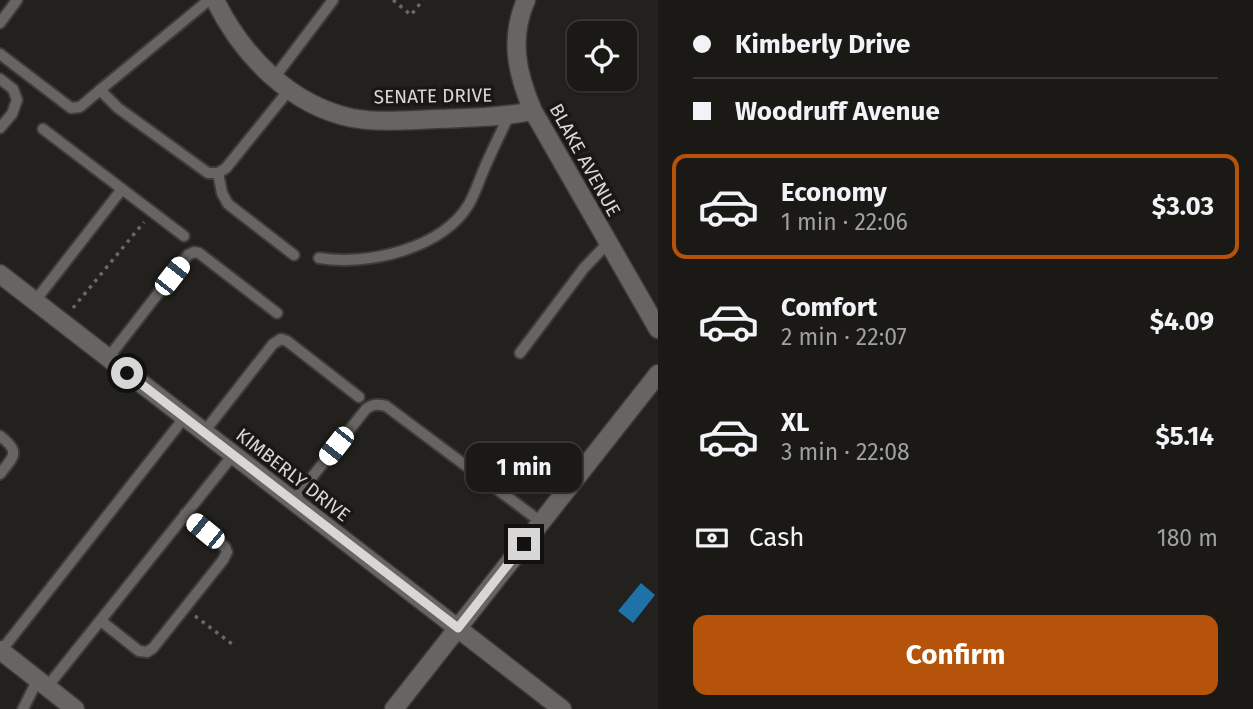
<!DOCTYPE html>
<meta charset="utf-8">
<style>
:root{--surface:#1a1916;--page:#272623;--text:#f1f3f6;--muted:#9fa0a1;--line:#383835;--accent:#b45309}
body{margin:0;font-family:"Fira Sans",sans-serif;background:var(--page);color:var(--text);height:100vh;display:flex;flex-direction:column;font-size:26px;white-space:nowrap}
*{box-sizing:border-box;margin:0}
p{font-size:23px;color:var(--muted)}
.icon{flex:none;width:38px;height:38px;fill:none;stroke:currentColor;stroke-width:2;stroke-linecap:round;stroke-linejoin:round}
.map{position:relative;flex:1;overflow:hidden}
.panel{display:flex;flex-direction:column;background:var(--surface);width:595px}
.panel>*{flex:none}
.guide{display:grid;align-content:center;height:154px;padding:0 35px;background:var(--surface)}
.controls{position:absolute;left:567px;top:21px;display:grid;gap:14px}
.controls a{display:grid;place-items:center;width:70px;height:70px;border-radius:14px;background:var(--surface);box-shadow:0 2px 5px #0004,0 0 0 2px var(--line);font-size:35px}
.end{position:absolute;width:32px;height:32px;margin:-16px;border:9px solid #d8d7d5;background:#111;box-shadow:0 0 0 4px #111}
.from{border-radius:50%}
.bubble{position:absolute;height:49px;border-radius:14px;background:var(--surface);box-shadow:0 2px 5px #0004,0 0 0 2px var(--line);font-size:23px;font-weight:700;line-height:49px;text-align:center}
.car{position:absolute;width:21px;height:42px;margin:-21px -10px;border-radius:9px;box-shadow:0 0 5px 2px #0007;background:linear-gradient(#fff 24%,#345 0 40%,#fff 0 76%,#345 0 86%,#fff 0)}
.guide b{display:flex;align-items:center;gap:24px;height:66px;font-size:26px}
.guide b+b{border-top:2px solid var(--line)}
.guide i{width:18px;height:18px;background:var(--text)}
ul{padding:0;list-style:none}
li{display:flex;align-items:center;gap:21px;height:105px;margin:0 14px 10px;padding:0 21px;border:4px solid transparent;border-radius:14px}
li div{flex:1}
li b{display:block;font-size:26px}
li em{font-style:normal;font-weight:700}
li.on{border-color:var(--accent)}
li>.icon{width:63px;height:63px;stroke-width:1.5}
.pay{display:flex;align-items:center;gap:18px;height:77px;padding:0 35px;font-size:26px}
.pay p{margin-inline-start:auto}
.primary-button{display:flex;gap:14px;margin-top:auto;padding:14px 35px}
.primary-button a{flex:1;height:80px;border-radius:14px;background:var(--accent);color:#fff;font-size:28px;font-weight:700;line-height:80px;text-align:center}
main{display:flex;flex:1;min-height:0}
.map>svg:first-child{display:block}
.water{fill:#1f72a8}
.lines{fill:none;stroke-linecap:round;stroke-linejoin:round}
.service-casing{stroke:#3d3b39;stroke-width:14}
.minor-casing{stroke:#3d3b39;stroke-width:21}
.path{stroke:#686764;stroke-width:3.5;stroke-dasharray:3.5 5;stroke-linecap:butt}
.service{stroke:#676561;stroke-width:10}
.minor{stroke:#676561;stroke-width:18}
.route{stroke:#d8d7d5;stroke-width:9}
.labels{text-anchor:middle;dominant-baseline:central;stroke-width:7;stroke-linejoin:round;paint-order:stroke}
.street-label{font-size:19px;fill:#d8d7d5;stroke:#191814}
</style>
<main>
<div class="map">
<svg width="658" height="709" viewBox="0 0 658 709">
<rect width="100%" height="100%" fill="#22211d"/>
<polygon class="water" points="641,583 655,595 633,623 618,611"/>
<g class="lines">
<defs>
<g id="service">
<polyline points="209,0 100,90 118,108 208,173 218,173 226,168 289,90"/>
<polyline points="0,23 17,0"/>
<polyline points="0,54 71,108 80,107 100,90"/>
<polyline points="274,78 333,0"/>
<polyline points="0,79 13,89 17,100 12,114 0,128"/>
<polyline points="218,173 222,193 228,204 294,255"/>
<polyline points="122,189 184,236"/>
<path d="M319 258C367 266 442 249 469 204 474 195 478 184 482 174 490 154 500 135 509 115"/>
<polyline points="35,301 122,189 43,129"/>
<polyline points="520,353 584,268 608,243"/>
<polyline points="108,358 188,255 194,252 199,253 277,313"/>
<polyline points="204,432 273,344 281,339 287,341 359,397"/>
<path d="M0 436C21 452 14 456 0 474"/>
<path d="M293 501 366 409C373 404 377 404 386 406L541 522"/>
<polyline points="101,621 139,651 147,652 153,648 223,560 227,552 225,547 185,514"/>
<polyline points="1,651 184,418"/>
<polyline points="47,687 233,455"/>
<polyline points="23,709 38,679"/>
</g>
<g id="minor">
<path d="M215 0C242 55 290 105 352 118 379 123 410 120 437 119 470 118 502 117 533 111"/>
<path d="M526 0C509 39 517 74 533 111L658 329"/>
<polyline points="0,274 562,709"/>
<polyline points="0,650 75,709"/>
<polyline points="394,709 658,374"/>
</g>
</defs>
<use href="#service" class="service-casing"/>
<use href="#minor" class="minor-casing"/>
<g class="path">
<polyline points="393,0 411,15 423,0"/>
<polyline points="73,308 144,222"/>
<polyline points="195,616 232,644"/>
</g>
<use href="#service" class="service"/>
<use href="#minor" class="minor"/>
</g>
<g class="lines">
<polyline class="route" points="127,373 458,628 524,544"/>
</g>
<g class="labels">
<g class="street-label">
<text transform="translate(433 96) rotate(-1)">SENATE DRIVE</text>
<text transform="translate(585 160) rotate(61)">BLAKE AVENUE</text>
<text transform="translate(293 475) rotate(38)">KIMBERLY DRIVE</text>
</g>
</g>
</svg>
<div class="controls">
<a><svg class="icon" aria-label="locate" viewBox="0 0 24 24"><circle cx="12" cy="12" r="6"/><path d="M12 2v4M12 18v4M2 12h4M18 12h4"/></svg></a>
</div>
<i class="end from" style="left:127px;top:373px"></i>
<i class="end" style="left:524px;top:544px"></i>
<div class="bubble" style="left:466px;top:443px;width:116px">1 min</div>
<i class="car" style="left:172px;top:276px;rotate:38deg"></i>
<i class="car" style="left:336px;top:446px;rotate:218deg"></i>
<i class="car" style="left:205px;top:531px;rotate:309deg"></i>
</div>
<section class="panel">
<div class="guide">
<b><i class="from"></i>Kimberly Drive</b>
<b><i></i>Woodruff Avenue</b>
</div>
<ul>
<li class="on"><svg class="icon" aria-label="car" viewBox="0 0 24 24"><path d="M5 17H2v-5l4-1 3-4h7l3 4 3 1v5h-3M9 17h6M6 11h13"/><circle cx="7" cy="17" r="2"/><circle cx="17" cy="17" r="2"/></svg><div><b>Economy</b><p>1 min · 22:06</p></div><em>$3.03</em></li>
<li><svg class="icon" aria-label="car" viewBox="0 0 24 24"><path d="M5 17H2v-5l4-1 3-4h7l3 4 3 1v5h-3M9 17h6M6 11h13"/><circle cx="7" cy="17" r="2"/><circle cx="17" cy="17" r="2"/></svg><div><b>Comfort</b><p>2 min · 22:07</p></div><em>$4.09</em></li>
<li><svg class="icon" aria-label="car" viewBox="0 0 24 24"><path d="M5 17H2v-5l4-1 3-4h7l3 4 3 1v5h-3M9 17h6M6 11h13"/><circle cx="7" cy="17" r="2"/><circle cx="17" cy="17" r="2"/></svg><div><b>XL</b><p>3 min · 22:08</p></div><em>$5.14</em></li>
</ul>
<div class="pay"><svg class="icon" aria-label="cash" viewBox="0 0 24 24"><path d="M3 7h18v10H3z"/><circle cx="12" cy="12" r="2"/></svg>Cash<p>180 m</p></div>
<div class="primary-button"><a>Confirm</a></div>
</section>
</main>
